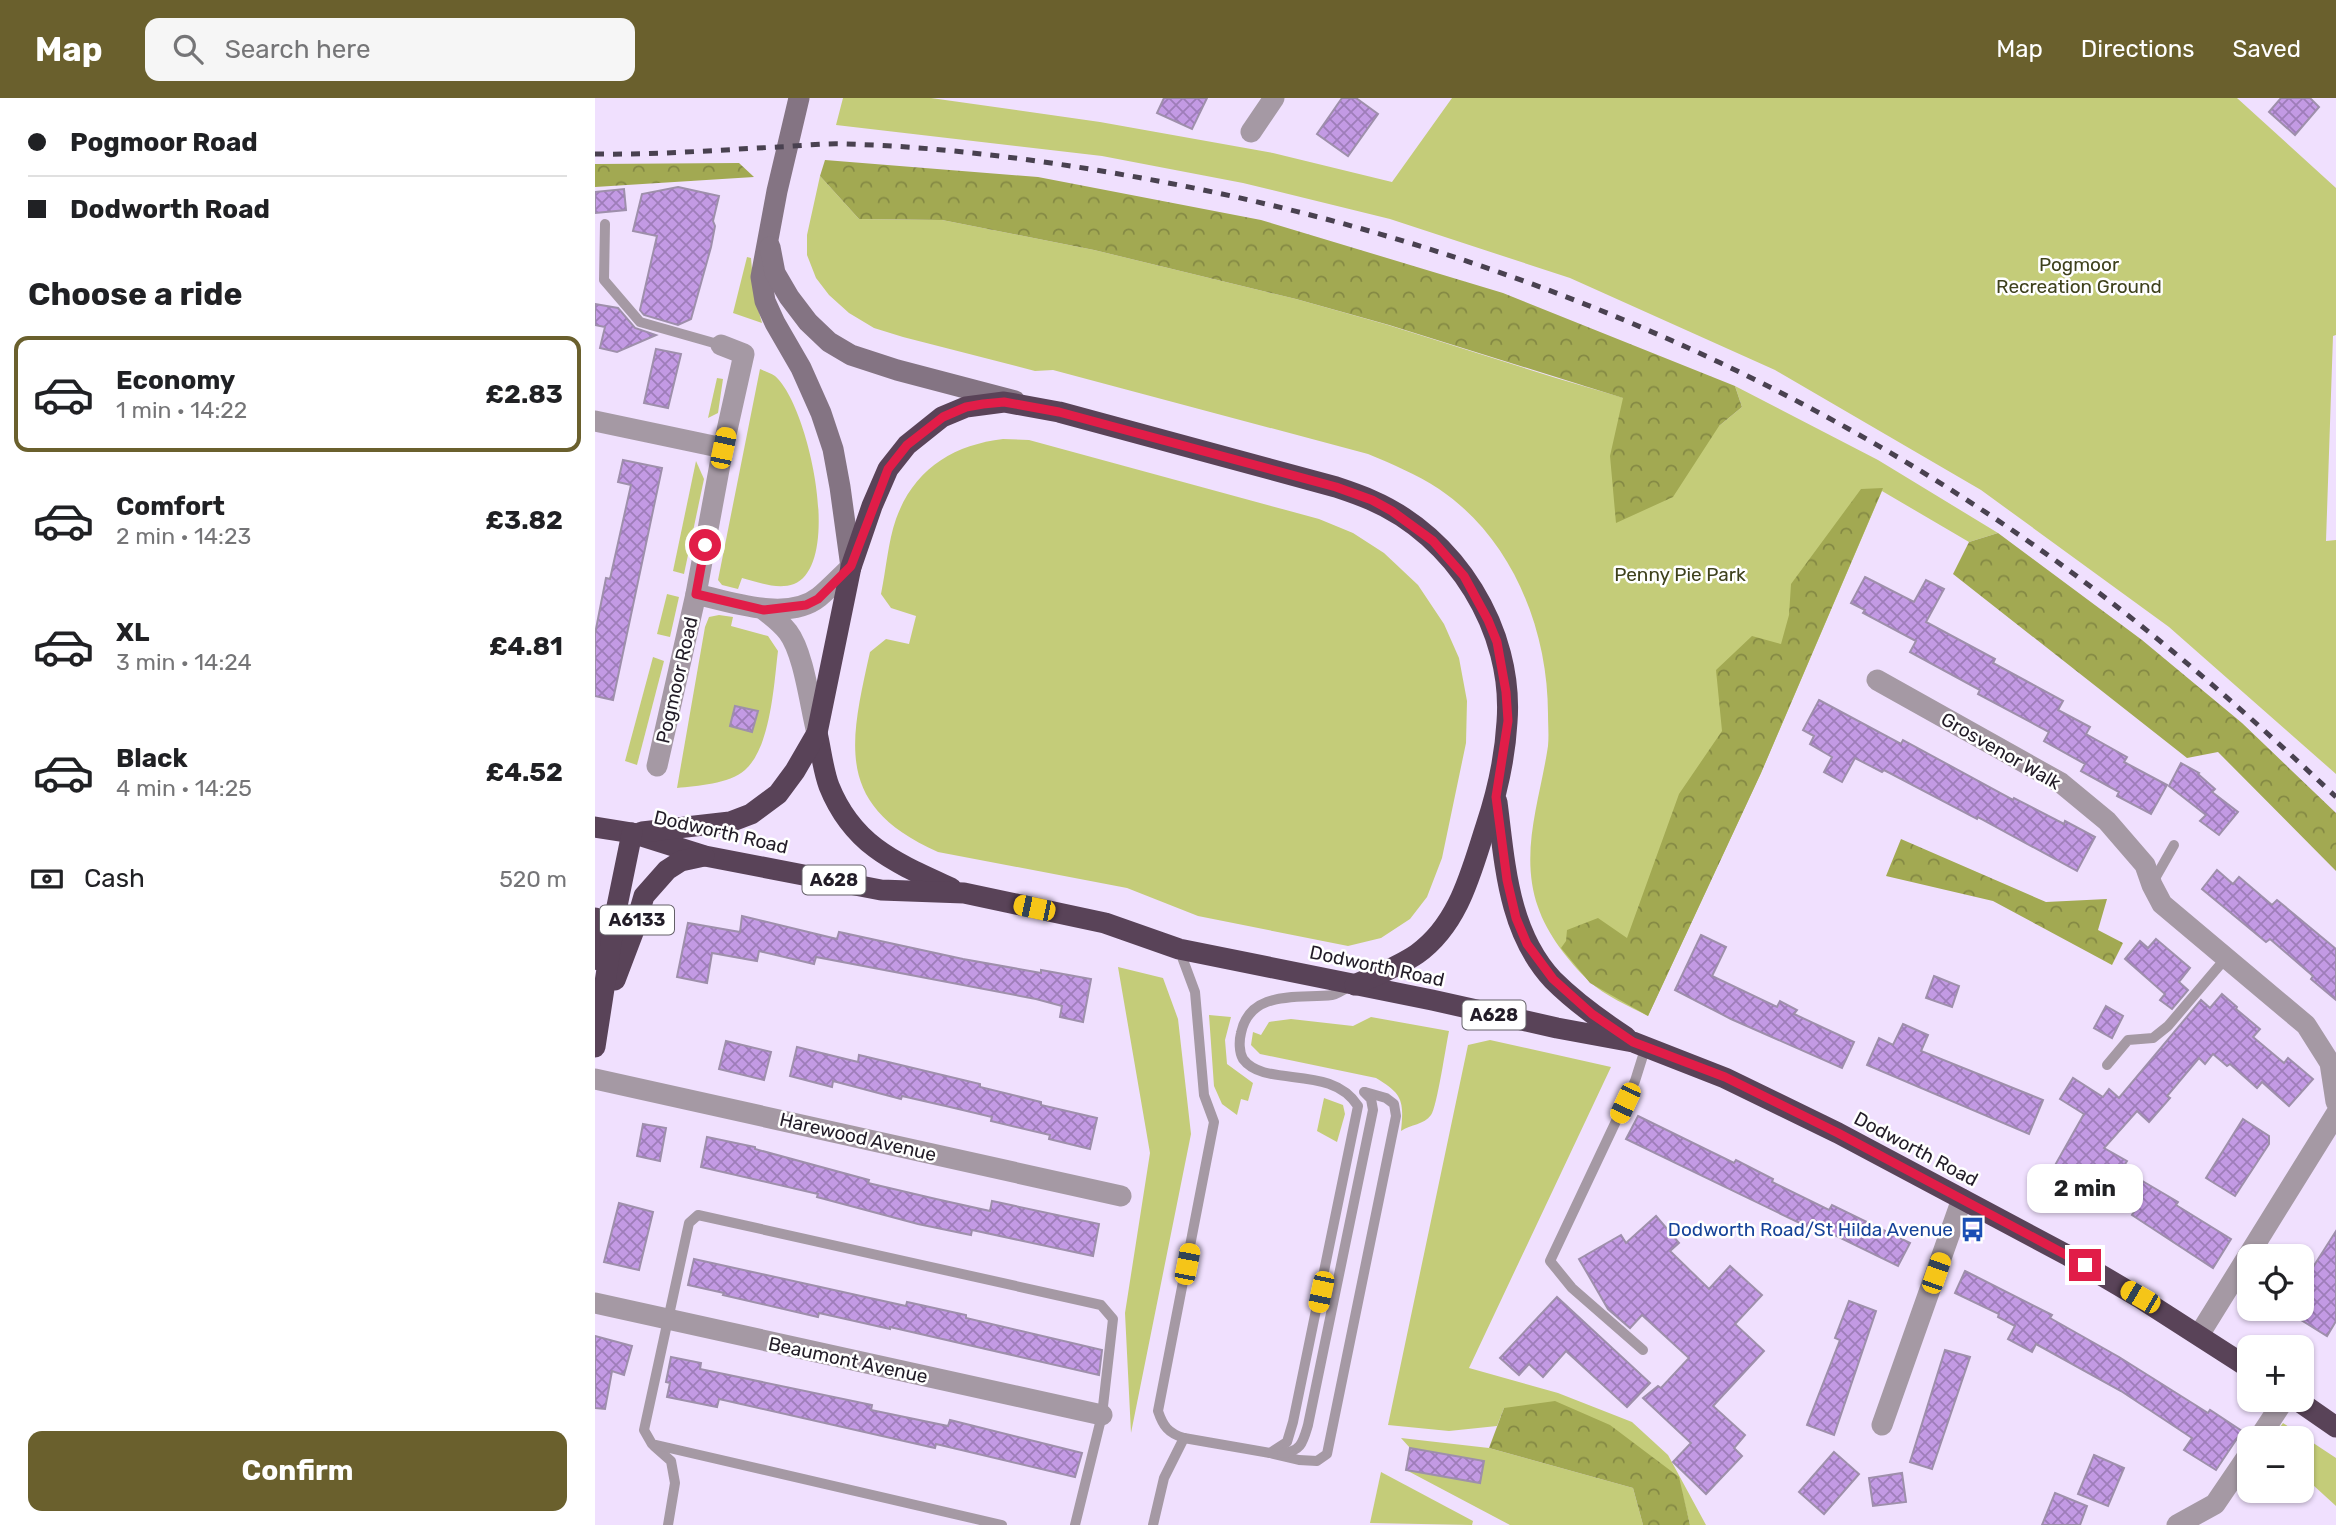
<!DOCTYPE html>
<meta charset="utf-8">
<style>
:root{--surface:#fff;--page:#f6f6f6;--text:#202124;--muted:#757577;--line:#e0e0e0;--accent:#6a602d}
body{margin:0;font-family:Rubik,sans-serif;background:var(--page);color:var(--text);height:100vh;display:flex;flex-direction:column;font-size:26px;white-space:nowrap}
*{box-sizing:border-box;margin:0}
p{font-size:23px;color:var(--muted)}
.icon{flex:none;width:38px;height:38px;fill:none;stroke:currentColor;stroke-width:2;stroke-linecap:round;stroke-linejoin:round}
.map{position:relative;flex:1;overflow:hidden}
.details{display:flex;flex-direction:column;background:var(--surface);width:595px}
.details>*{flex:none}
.hud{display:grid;align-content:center;height:154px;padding:0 28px;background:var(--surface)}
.fabs{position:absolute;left:1642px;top:1146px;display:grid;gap:14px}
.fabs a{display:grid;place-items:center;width:77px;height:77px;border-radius:14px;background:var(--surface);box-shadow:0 2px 5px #0004;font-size:35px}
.end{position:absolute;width:32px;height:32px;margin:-16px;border:9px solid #e11d48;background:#fff;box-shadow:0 0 0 4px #fff}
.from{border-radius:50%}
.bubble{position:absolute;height:49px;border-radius:14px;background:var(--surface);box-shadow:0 2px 5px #0004;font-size:23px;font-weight:700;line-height:49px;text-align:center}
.car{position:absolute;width:21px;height:42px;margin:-21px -10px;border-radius:9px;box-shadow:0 0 5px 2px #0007;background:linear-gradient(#f5c518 24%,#345 0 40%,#f5c518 0 76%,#345 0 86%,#f5c518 0)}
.hud b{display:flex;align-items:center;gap:24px;height:66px;font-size:26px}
.hud b+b{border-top:2px solid var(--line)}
.hud i{width:18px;height:18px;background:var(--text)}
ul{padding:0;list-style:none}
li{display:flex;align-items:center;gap:21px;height:116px;margin:0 14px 10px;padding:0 14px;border:4px solid transparent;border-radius:14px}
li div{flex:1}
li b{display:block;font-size:26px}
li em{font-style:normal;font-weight:700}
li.selected{border-color:var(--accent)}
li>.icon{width:63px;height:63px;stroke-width:1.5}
h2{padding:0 28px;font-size:32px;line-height:84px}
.pay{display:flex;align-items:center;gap:18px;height:77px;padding:0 28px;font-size:26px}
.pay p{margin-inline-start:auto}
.button{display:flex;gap:14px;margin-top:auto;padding:14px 28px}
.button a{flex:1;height:80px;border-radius:14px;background:var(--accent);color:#fff;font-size:28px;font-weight:700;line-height:80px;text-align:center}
header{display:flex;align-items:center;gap:42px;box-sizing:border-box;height:98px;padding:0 35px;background:var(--accent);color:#fff}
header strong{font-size:33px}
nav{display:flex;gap:38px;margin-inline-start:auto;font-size:24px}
.search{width:490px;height:63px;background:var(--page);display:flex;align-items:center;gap:18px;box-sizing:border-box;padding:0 24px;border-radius:14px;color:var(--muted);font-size:26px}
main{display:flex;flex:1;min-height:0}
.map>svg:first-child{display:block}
.green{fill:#c4cc79}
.forest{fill:url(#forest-crowns)}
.building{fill:url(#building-cross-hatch);stroke:#9e8fab;stroke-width:2}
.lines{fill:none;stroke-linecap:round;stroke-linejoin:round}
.lane{stroke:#a599a4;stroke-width:10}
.street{stroke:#a599a4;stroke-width:21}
.secondary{stroke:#847483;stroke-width:21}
.highway{stroke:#594358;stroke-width:21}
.rail{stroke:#494150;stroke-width:5;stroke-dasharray:9 9;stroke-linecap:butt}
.route{stroke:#e11d48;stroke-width:9}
.labels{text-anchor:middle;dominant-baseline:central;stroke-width:5;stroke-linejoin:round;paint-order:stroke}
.shield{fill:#fff;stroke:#646068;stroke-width:2}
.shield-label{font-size:18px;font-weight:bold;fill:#221c27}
.park-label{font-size:19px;fill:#3e411c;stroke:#fff}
.street-label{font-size:19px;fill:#221c27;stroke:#fff}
.transit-label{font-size:19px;fill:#164399;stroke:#fff;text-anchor:end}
</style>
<header>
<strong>Map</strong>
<div class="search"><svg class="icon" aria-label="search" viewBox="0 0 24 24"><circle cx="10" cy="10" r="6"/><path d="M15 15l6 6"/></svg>Search here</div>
<nav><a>Map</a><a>Directions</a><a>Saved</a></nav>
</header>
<main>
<section class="details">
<div class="hud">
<b><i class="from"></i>Pogmoor Road</b>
<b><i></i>Dodworth Road</b>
</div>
<h2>Choose a ride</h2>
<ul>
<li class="selected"><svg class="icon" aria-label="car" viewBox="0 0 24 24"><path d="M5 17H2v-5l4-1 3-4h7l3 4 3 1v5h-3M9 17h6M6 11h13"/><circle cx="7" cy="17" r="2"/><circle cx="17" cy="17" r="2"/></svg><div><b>Economy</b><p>1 min · 14:22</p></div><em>£2.83</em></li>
<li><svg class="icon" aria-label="car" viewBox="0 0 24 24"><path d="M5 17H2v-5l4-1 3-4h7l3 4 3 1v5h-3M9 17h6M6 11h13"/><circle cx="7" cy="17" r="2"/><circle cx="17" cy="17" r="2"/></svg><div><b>Comfort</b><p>2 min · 14:23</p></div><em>£3.82</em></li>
<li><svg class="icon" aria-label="car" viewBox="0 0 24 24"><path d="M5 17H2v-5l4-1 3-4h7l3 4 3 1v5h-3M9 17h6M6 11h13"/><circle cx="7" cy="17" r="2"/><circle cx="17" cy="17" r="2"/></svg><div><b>XL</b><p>3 min · 14:24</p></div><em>£4.81</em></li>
<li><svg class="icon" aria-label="car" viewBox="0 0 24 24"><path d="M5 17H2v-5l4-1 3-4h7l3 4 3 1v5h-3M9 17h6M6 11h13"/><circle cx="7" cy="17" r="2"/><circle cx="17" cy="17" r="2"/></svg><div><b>Black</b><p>4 min · 14:25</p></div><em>£4.52</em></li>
</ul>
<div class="pay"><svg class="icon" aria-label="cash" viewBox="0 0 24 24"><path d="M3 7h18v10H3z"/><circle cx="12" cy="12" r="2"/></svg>Cash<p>520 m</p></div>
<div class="button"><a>Confirm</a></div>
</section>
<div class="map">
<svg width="1741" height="1427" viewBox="0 0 1741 1427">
<defs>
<pattern id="forest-crowns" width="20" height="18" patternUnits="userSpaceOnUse" patternTransform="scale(1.75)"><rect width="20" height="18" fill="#a2a952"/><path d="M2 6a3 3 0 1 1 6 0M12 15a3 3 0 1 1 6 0" fill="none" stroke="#848944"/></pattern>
<pattern id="building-cross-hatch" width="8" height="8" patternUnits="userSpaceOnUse" patternTransform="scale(1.75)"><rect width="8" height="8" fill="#c39ae4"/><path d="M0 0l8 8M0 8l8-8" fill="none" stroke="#9e7db9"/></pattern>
</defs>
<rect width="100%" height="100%" fill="#f0e0fe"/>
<g class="green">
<polygon points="248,0 336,0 505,24 678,55 797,84 857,0 1642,0 1741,90 1741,237 1738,238 1731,443 1741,442 1741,676 1574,529 1386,392 1180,272 975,180 795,121 648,85 507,58 241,27"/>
<path d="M225 78 264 121 347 122 499 152 701 201 793 227 961 280 1124 328 1147 309 1140 288 1283 362 1403 435 1374 444 1287 393 1166 675 1053 918C1034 908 1010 898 994 883 974 864 952 836 943 809 924 755 945 702 953 648 954 637 953 626 953 616 953 531 917 440 844 391 821 376 797 366 773 356L458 272 440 273 308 239 279 230 254 215 234 197 221 180 212 157V137Z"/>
<polygon points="152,159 156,160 159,196 167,225 138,215"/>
<path d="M165 271C169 273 176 275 180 278 213 306 249 465 199 486 182 492 163 484 147 480L143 491 127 487 123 482Z"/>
<polygon points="122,280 128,281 123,315 113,320"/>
<path d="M408 341 434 342 724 421 758 435 789 455 823 487 849 526 864 560 872 603 871 645 847 760 832 799 815 821 786 840 753 848 603 818 532 790 343 754C240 708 254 648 275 554L291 541 314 546 321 518 296 510 286 496C291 472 293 444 301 421 319 371 358 347 408 341Z"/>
<polygon points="101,363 109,381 89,476 78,473"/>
<polygon points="72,496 84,499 75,539 62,536"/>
<path d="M124 517 138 519 136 528 173 538 183 553C179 585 176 649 150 672 134 686 102 688 82 690L110 529 114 519Z"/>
<polygon points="58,559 69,563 42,667 30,663"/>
<polygon points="523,869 568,880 583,921 596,1036 536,1335 530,1215 555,1055"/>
<polygon points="614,917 636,919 630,942 632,966 658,985 653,1003 646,1001 642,1017 627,1006 619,988"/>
<path d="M776 919 854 933C851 947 842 1009 836 1017 829 1027 816 1026 806 1033 809 1003 808 996 781 980L665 956 656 947 658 934 666 937 674 924 696 921 758 928Z"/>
<polygon points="895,942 1016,969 874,1270 963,1295 1037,1324 1073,1357 1111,1427 1095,1427 1083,1379 909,1310 902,1328 854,1333 793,1327 873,947"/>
<polygon points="729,1000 748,1007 750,1016 742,1044 722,1033"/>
<polygon points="1688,1325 1741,1360 1741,1408 1706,1376 1706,1340 1677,1340"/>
<polygon points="806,1340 894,1350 1038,1390 1048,1427 915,1427 811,1372 815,1350"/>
<polygon points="786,1374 878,1423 877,1427 775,1425"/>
</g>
<g class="forest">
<polygon points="230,62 443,79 666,122 908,195 1140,288 1147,309 1124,328 1078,399 1021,425 1015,358 1028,300 794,227 701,201 499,152 347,122 264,121 225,78"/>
<polygon points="144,65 159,79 0,89 0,66"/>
<polygon points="1288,390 1166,675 1053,918 995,885 966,850 971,843 972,832 1003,820 1032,840 1084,696 1127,633 1121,572 1157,538 1186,546 1194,517 1196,486 1266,391"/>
<polygon points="1403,435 1547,542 1647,625 1741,715 1741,773 1623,654 1592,660 1358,476 1374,444"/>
<polygon points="1306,741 1451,804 1512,801 1503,832 1528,845 1517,867 1398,803 1291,778"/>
<polygon points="960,1303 1015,1327 1084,1379 1095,1427 1048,1427 1038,1390 894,1350 909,1310"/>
</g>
<g class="building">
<polygon points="569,0 612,0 597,31 562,15"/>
<polygon points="747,0 761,0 783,16 753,58 722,36"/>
<polygon points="1686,0 1715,0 1724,9 1700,37 1674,14"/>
<polygon points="83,89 124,98 118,123 120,128 116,149 96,221 83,227 49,217 45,212 62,138 38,133 47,96"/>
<polygon points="29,91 31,112 0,115 0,94"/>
<polygon points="0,206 23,210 40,230 61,237 22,254 5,250 10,229 0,227"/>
<polygon points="61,251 86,256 73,310 49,305"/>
<polygon points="28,362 67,370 18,602 0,598 0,536 11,480 15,481 36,387 23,384"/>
<polygon points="1270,479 1319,504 1331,482 1349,491 1331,524 1400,561 1398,565 1468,603 1463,612 1495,629 1491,636 1532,659 1529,664 1572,687 1556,716 1522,698 1524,694 1486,673 1490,666 1449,643 1454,634 1383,596 1385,592 1315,554 1321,543 1268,515 1270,512 1256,505"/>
<polygon points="1224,602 1306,646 1308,642 1418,702 1419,700 1469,726 1470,723 1500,739 1482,773 1383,719 1382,721 1289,672 1287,674 1260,660 1247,684 1229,674 1237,659 1215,646 1219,638 1208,632"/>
<polygon points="140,608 163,613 157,634 135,628"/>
<polygon points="1586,665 1604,675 1603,676 1620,691 1617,694 1643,714 1624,737 1605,723 1611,717 1574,688"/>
<polygon points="1622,772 1638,786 1644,779 1677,807 1682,802 1741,851 1741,902 1716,881 1718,878 1675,841 1671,844 1607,791"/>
<polygon points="147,818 242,841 244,834 368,861 446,875 446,872 496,881 488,924 465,919 467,908 441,901 221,859 219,866 164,853 162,863 117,855 112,885 82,879 93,825 145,834"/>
<polygon points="1106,837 1131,849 1117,878 1182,909 1185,903 1202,912 1199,916 1259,944 1247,970 1136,921 1080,892"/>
<polygon points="1561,841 1595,870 1584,884 1593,892 1577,911 1565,902 1570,896 1530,861 1545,843 1553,850"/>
<polygon points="1339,878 1364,888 1357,909 1331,900"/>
<polygon points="1627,896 1642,909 1641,911 1665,931 1658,939 1689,965 1693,960 1718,981 1694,1008 1667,984 1662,990 1635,966 1632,968 1618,956 1610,966 1604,960 1572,998 1575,1000 1554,1024 1542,1013 1509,1050 1532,1063 1527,1071 1583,1104 1581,1107 1636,1141 1618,1170 1537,1117 1545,1104 1509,1084 1504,1094 1459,1069 1489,1016 1465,1001 1478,980 1508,999 1514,991 1524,1000 1606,902 1615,910"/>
<polygon points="1511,908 1528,918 1517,940 1499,930"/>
<polygon points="1308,926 1333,937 1326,953 1448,1002 1434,1036 1272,967 1284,940 1298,947"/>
<polygon points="131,943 176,954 169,982 124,971"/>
<polygon points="202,949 263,964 264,957 385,986 385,989 446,1004 446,1007 502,1020 495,1051 454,1041 455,1037 396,1023 397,1019 355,1009 307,998 306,1001 238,983 237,989 195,978"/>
<polygon points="1043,1018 1139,1065 1141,1062 1178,1081 1177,1084 1234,1112 1237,1107 1315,1145 1303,1168 1217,1126 1215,1130 1031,1041"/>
<polygon points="1648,1021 1674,1038 1674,1046 1640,1098 1611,1080"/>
<polygon points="48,1026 71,1030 65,1063 42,1058"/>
<polygon points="112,1039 160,1049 160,1051 274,1082 273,1085 341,1101 395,1113 397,1103 504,1126 498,1158 377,1132 376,1137 323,1126 222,1099 223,1096 106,1069"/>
<polygon points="24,1105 58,1114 44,1172 9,1164"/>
<polygon points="1061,1118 1084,1145 1075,1153 1114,1191 1135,1168 1167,1197 1140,1226 1169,1253 1118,1308 1150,1337 1139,1350 1147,1358 1111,1396 1078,1364 1096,1345 1048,1300 1063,1288 1066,1290 1094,1260 1047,1217 1035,1230 1013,1211 984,1161 1026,1137 1031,1145"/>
<polygon points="1741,1133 1741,1223 1732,1238 1706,1222 1706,1188"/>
<polygon points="99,1161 311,1208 312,1204 371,1217 371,1220 507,1252 504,1277 295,1229 295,1231 224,1215 223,1219 128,1197 129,1195 93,1187"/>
<polygon points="1370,1173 1457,1217 1455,1220 1524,1259 1613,1315 1615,1312 1647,1333 1621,1372 1589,1352 1597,1340 1526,1293 1441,1246 1437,1254 1413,1241 1420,1228 1403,1219 1404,1216 1360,1195"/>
<polygon points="962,1199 1055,1285 1032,1309 971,1253 948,1279 934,1266 924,1277 905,1260"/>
<polygon points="1254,1203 1281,1213 1239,1337 1212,1327 1245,1242 1240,1240"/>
<polygon points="0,1238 37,1248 29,1277 17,1273 10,1311 0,1310"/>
<polygon points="1350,1252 1375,1259 1337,1371 1315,1364"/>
<polygon points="76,1259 106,1265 105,1271 277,1307 276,1312 353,1328 355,1322 487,1355 480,1379 341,1346 340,1350 124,1301 122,1309 72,1299 75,1285 71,1284"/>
<polygon points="815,1350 889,1363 885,1385 811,1372"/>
<polygon points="1239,1354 1264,1376 1229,1416 1204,1394"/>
<polygon points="1499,1357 1529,1370 1513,1408 1483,1396"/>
<polygon points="1307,1375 1311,1404 1278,1408 1274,1380"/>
<polygon points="1460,1395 1492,1408 1485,1427 1447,1427"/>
</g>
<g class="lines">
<g class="lane">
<polyline points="10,126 9,182 45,224 126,247"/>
<polyline points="1558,784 1579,747"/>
<path d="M584 851 600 894 609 997 619 1024 563 1313C568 1328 573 1335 589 1340L675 1355 692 1344 698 1324 763 1008C736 965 670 991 648 961 644 954 644 943 646 935 655 891 704 901 737 897 743 896 750 891 756 887"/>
<polyline points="1512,967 1533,942 1558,940 1573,928 1630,861"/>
<polyline points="1048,1252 977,1190 955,1163 1040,983 1051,948"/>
<polyline points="59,1348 76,1363 80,1385 73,1427"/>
<polyline points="675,1355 704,1362 722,1363 732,1356 801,1018 799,1006 791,1000 770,994"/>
<path d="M687 1355C706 1354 708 1344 713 1327L778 1012 776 1001 769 994"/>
<polyline points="407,1427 57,1346 49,1332 94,1125 103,1117 506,1207 518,1221 507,1317 480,1427"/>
<polyline points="558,1427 569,1380 589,1340"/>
</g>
<g class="street">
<polyline points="656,34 679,0"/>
<polyline points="0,323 128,350"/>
<path d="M101 496C136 504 193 524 224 499 235 490 245 479 256 469"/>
<path d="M169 512C178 519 186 525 193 534 209 555 215 608 222 635"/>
<polyline points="1282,582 1466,685 1512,723 1550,767 1557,787 1567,806 1711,927 1735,965 1741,1004"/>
<polyline points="62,668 101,496 128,350 149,256 126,247"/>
<polyline points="0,981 526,1098"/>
<polyline points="0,1205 507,1317"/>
<polyline points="1604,1237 1741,1016"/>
<polyline points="1287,1327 1367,1101"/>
<polyline points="1664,1340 1689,1302"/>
<polyline points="1582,1427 1620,1406 1654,1356"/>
</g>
<g class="secondary">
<polyline points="204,0 182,93 166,179 170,203 180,225 206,270 226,315 238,351 245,389 256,469"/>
<polyline points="175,149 180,175 194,199 213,224 234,244 256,257 302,272 420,303"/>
</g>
<g class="highway">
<path d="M222 635C226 652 228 672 234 688 258 748 301 765 356 790"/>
<path d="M902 704C910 766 913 834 958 882 980 904 1005 922 1031 939"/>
<polyline points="0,729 37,735 110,758 286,792 369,795 510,825 584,851 837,902 962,930 1038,944 1130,980 1243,1035 1367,1101 1472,1157 1545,1200 1654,1270"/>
<path d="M47 734 135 724 156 716 183 696 200 673 222 635 256 469 277 408 293 371 312 347 347 319 371 309 409 304 464 314 741 389C753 393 765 397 776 402 860 438 919 532 912 624 910 659 902 695 891 728 876 774 864 826 822 856 803 869 781 877 760 887"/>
<polyline points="0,820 4,862"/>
<polyline points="20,882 39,832 49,798 72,772 86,763 109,758"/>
<polyline points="0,949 21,813 37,735"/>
<polyline points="1702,1302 1741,1329"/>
</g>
<path class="rail" d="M0 56C61 57 122 52 183 49 205 48 228 45 250 46 361 49 475 66 584 87 886 147 1177 265 1430 441 1541 518 1643 606 1741 699"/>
</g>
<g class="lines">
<polyline class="route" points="110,447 101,496 169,512 211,507 223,501 256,468 293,371 312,347 348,319 371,309 388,306 409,304 464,314 741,389 777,402 797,413 838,443 869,478 893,522 902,544 911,594 913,623 901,699 912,782 921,820 932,846 958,881 997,916 1038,944 1130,979 1243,1035 1490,1167"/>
</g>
<defs>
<symbol id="bus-bare" viewBox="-9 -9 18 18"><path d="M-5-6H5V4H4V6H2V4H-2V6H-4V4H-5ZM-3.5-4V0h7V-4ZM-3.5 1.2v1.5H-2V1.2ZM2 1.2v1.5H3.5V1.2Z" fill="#1a4fb4" stroke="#fff" stroke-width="2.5" paint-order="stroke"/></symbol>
</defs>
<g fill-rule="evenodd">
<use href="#bus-bare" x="1360" y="1114" width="35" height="35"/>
</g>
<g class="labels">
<g class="shield">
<rect x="207.5" y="767.5" width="63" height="29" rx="5"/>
<rect x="5" y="807.5" width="74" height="29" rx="5"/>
<rect x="867.5" y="902.5" width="63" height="29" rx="5"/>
</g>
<g class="shield-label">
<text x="239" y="782">A628</text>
<text x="42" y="822">A6133</text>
<text x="899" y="917">A628</text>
</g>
<g class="park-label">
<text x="1484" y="166">Pogmoor<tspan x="1484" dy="22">Recreation Ground</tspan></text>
<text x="1085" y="476">Penny Pie Park</text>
</g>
<g class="street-label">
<text transform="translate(82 582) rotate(-77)">Pogmoor Road</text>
<text transform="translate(1406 653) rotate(30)">Grosvenor Walk</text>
<text transform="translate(126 734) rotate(13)">Dodworth Road</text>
<text transform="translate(782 868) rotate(12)">Dodworth Road</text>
<text transform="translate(263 1039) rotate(13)">Harewood Avenue</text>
<text transform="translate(1321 1051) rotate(28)">Dodworth Road</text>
<text transform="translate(253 1262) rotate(12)">Beaumont Avenue</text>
</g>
<g class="transit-label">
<text x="1358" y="1131">Dodworth Road/St Hilda Avenue</text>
</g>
</g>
</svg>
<div class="fabs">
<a><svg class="icon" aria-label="locate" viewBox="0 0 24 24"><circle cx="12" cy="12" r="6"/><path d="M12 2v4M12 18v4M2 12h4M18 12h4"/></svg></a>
<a>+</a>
<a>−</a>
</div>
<i class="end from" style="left:110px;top:447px"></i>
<i class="end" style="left:1490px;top:1167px"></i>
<div class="bubble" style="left:1432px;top:1066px;width:116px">2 min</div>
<i class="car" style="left:128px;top:350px;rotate:12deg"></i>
<i class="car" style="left:439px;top:810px;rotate:282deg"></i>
<i class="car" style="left:1030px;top:1005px;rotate:205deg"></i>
<i class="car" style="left:592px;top:1166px;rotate:11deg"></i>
<i class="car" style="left:1341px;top:1175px;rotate:19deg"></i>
<i class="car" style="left:726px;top:1194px;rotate:192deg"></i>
<i class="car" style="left:1545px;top:1199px;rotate:300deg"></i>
</div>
</main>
